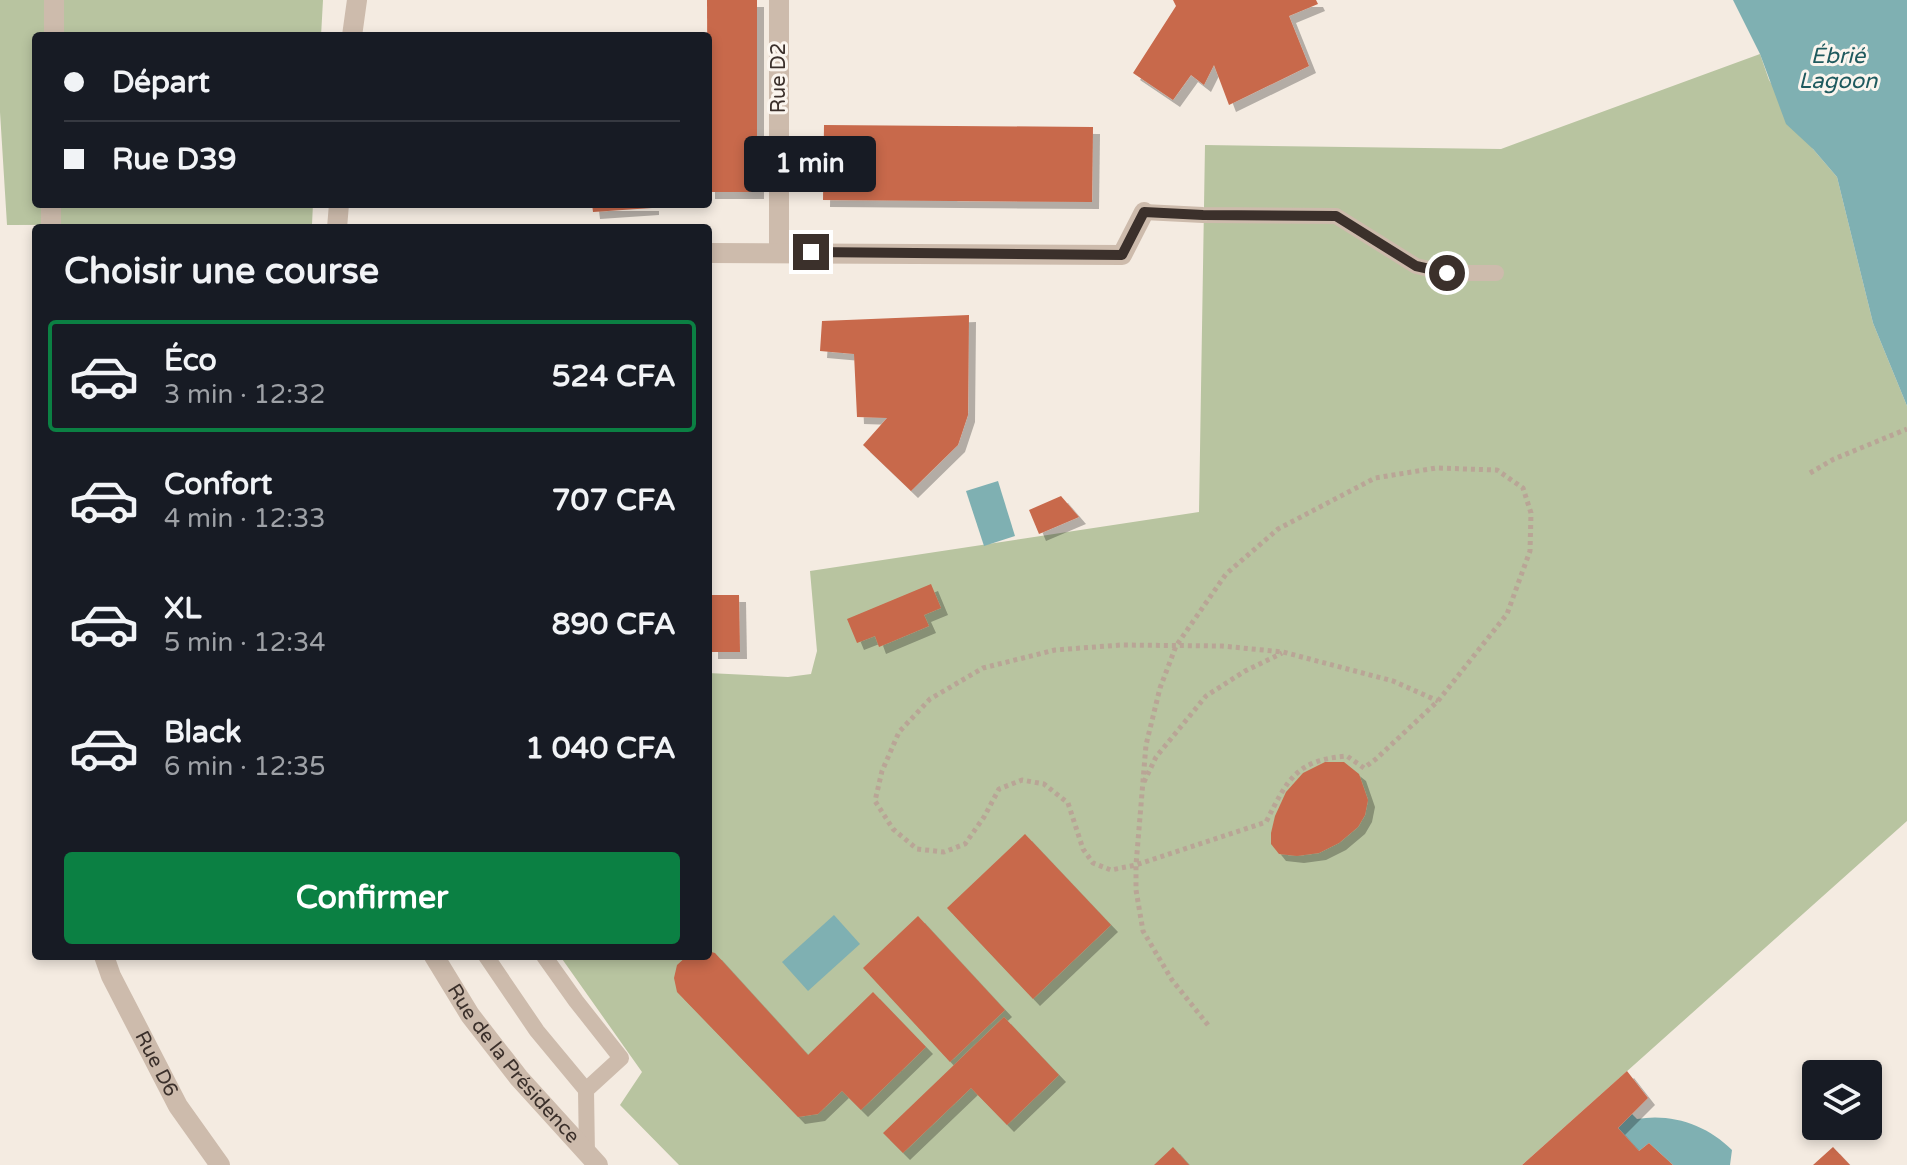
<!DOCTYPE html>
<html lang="fr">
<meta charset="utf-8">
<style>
:root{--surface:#171b24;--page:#242831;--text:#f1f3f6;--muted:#9ea1a6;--line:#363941;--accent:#0b8043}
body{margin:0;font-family:"Varela Round",sans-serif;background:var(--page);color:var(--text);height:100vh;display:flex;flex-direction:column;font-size:30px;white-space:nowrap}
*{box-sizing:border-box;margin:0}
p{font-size:26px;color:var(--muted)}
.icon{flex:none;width:44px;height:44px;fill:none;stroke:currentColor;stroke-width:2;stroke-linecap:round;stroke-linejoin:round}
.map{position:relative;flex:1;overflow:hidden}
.details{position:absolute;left:32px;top:224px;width:680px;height:736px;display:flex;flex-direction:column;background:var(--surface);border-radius:8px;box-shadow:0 4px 12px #0003}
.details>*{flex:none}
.banner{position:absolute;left:32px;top:32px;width:680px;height:176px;border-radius:8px;box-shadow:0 4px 12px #0003;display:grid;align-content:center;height:176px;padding:0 32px;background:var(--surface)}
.controls{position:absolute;left:1802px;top:1060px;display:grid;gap:16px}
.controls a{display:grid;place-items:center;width:80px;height:80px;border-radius:8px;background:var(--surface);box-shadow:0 4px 12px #0003;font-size:40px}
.end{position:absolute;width:36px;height:36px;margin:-18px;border:10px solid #3b302b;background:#fff;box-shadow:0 0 0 4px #fff}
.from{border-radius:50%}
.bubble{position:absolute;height:56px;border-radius:8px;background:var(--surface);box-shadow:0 4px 12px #0003;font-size:26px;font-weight:700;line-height:56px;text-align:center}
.banner b{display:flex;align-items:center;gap:28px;height:76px;font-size:30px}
.banner b+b{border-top:2px solid var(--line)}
.banner i{width:20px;height:20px;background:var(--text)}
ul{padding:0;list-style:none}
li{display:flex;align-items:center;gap:24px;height:112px;margin:0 16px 12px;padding:0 16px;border:4px solid transparent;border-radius:8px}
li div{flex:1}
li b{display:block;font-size:30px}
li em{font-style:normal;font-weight:700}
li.active{border-color:var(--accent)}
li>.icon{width:72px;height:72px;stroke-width:1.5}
h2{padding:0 32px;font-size:36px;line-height:96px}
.button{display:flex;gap:16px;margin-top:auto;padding:16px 32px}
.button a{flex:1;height:92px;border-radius:8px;background:var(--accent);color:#fff;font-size:32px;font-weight:700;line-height:92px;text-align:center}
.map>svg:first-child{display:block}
.green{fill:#b8c4a0}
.water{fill:#7fb0b2}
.building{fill:#c8694b;filter:url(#shadow)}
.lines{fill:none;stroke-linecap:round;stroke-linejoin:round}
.path{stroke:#b9a596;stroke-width:5;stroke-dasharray:4 4;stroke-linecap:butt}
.service{stroke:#cdbbac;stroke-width:16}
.minor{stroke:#cdbbac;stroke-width:20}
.tertiary{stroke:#cdbbac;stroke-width:20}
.route{stroke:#3b302b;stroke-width:10}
.labels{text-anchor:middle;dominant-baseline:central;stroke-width:6;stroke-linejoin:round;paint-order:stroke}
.street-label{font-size:20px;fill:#3b302b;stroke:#fbf5ee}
.water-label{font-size:22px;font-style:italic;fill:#1f5a5e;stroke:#fbf5ee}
</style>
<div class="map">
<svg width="1907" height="1165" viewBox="0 0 1907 1165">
<defs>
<filter id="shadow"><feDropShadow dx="7" dy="7" stdDeviation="0" flood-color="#0004"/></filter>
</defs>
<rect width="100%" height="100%" fill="#f4ebe1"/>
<g class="green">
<polygon points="0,0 323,0 321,36 36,36 36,204 313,204 312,224 7,225 0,112"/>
<polygon points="1760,54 1769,80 1813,149 1837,177 1873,323 1907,406 1907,821 1522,1165 679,1165 620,1105 642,1072 560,956 708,956 708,673 788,677 811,674 817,651 810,571 1199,512 1205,145 1501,149"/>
</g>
<g class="water">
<polygon points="1733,0 1907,0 1907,406 1873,323 1837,177 1813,149 1786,124 1760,54"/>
<polygon points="998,481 1015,536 984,546 966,491"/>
<polygon points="834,915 860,944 808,991 782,962"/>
<path d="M1632 1114 1637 1119C1672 1113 1707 1125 1732 1150L1730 1165H1673L1649 1143 1639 1151 1618 1128Z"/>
</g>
<g class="building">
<polygon points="707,0 757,0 757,192 708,192"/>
<polygon points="1173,0 1316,0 1318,4 1289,16 1309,66 1229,105 1214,65 1204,85 1191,75 1173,100 1133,73 1176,6"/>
<polygon points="824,125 1093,127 1092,202 823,200"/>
<polygon points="592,204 652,204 652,208 593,212"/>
<polygon points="969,315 968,415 958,445 911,491 863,445 887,418 857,417 854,354 820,351 822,321"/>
<polygon points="1061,496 1079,517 1039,534 1029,510"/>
<polygon points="931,584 941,608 924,615 929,626 879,647 875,636 857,643 847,619"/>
<polygon points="711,595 739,595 740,652 711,652"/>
<polygon points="1325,762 1344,762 1359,774 1368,800 1365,815 1358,827 1339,843 1319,853 1297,856 1279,854 1271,844 1271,833 1275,816 1286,792 1303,773"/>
<polygon points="1025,834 1111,925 1033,999 947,908"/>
<polygon points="918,916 1005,1010 950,1062 863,968"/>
<polygon points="708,951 715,953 808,1055 873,992 926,1047 861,1110 842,1091 818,1114 798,1117 677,992 674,978 677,965 687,956 708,956"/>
<polygon points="1004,1017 1059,1075 1007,1125 971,1088 903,1153 883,1133"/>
<polygon points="1627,1071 1648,1098 1618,1128 1639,1151 1649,1143 1673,1165 1522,1165"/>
<polygon points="1173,1147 1189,1165 1154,1165"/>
<polygon points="1833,1147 1850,1165 1813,1165"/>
</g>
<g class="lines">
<g class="path">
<polyline points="1810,473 1834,459 1907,429"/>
<polyline points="1144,782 1156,757 1206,696 1245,671 1282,653"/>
<path d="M1208 1025 1172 980 1143 931 1136 890V865L1146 745 1160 688 1176 646 1226 574 1278 529 1375 478 1436 468 1497 470 1523 488 1531 513 1530 551 1507 614 1438 701 1376 759 1364 768 1347 756C1296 760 1288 779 1266 822L1136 865 1111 870 1093 863 1083 849 1068 803 1044 784 1022 780 999 789 984 817 965 844 944 852 917 849 893 829 875 801 882 771 899 732 930 699 983 668 1055 650 1121 645 1222 646 1283 652 1393 681 1438 701"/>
</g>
<g class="service">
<polyline points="1144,212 1203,215 1336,216 1416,266 1447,273 1496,273"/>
<polyline points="486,956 537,1031 586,1090"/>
<polyline points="544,956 576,1001 621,1058 586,1090 587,1155"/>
</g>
<g class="minor">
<polyline points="779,0 779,252"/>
<polyline points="352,36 357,0"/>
<polyline points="337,228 339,204"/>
<polyline points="708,253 1122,255 1144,212"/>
<path id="s1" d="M434 956 470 1015 519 1078 598 1165"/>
</g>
<g class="tertiary">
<polyline points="54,36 54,0"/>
<polyline points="51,228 51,204"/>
<path id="s2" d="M104 956 111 976 178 1106 220 1165"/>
</g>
</g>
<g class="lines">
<polyline class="route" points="811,252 1122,255 1144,212 1203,215 1336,216 1416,266 1447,273"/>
</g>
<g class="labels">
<g class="street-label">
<text transform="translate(779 78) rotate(-90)">Rue D2</text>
<text stroke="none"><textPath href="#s1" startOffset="134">Rue de la Présidence</textPath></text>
<text stroke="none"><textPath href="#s2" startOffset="120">Rue D6</textPath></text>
</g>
<g class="water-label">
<text x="1838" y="56">Ébrié<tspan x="1838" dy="25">Lagoon</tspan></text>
</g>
</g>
</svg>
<div class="controls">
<a><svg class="icon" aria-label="layers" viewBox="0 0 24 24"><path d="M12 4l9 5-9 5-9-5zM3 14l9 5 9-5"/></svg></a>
</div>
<i class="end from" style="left:1447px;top:273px"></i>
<i class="end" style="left:811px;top:252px"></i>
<div class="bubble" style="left:744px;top:136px;width:132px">1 min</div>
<div class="banner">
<b><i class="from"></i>Départ</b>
<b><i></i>Rue D39</b>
</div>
<section class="details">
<h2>Choisir une course</h2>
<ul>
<li class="active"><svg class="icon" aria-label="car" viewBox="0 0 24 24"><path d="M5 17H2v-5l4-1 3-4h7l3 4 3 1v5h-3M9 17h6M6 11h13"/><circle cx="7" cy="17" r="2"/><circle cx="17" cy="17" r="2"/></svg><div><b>Éco</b><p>3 min · 12:32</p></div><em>524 CFA</em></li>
<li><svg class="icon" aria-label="car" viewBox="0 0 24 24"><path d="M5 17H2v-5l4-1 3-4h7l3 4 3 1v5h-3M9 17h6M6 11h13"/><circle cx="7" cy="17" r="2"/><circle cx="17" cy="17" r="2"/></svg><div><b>Confort</b><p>4 min · 12:33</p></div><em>707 CFA</em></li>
<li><svg class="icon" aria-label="car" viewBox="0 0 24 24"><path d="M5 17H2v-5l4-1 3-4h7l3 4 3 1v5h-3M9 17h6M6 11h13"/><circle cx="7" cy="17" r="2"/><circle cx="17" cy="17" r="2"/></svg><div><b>XL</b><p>5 min · 12:34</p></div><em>890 CFA</em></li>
<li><svg class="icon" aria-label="car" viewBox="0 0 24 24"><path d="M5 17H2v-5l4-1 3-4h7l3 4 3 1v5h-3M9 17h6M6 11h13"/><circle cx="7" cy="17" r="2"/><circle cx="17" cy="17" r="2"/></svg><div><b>Black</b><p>6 min · 12:35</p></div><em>1 040 CFA</em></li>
</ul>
<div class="button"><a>Confirmer</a></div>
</section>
</div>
